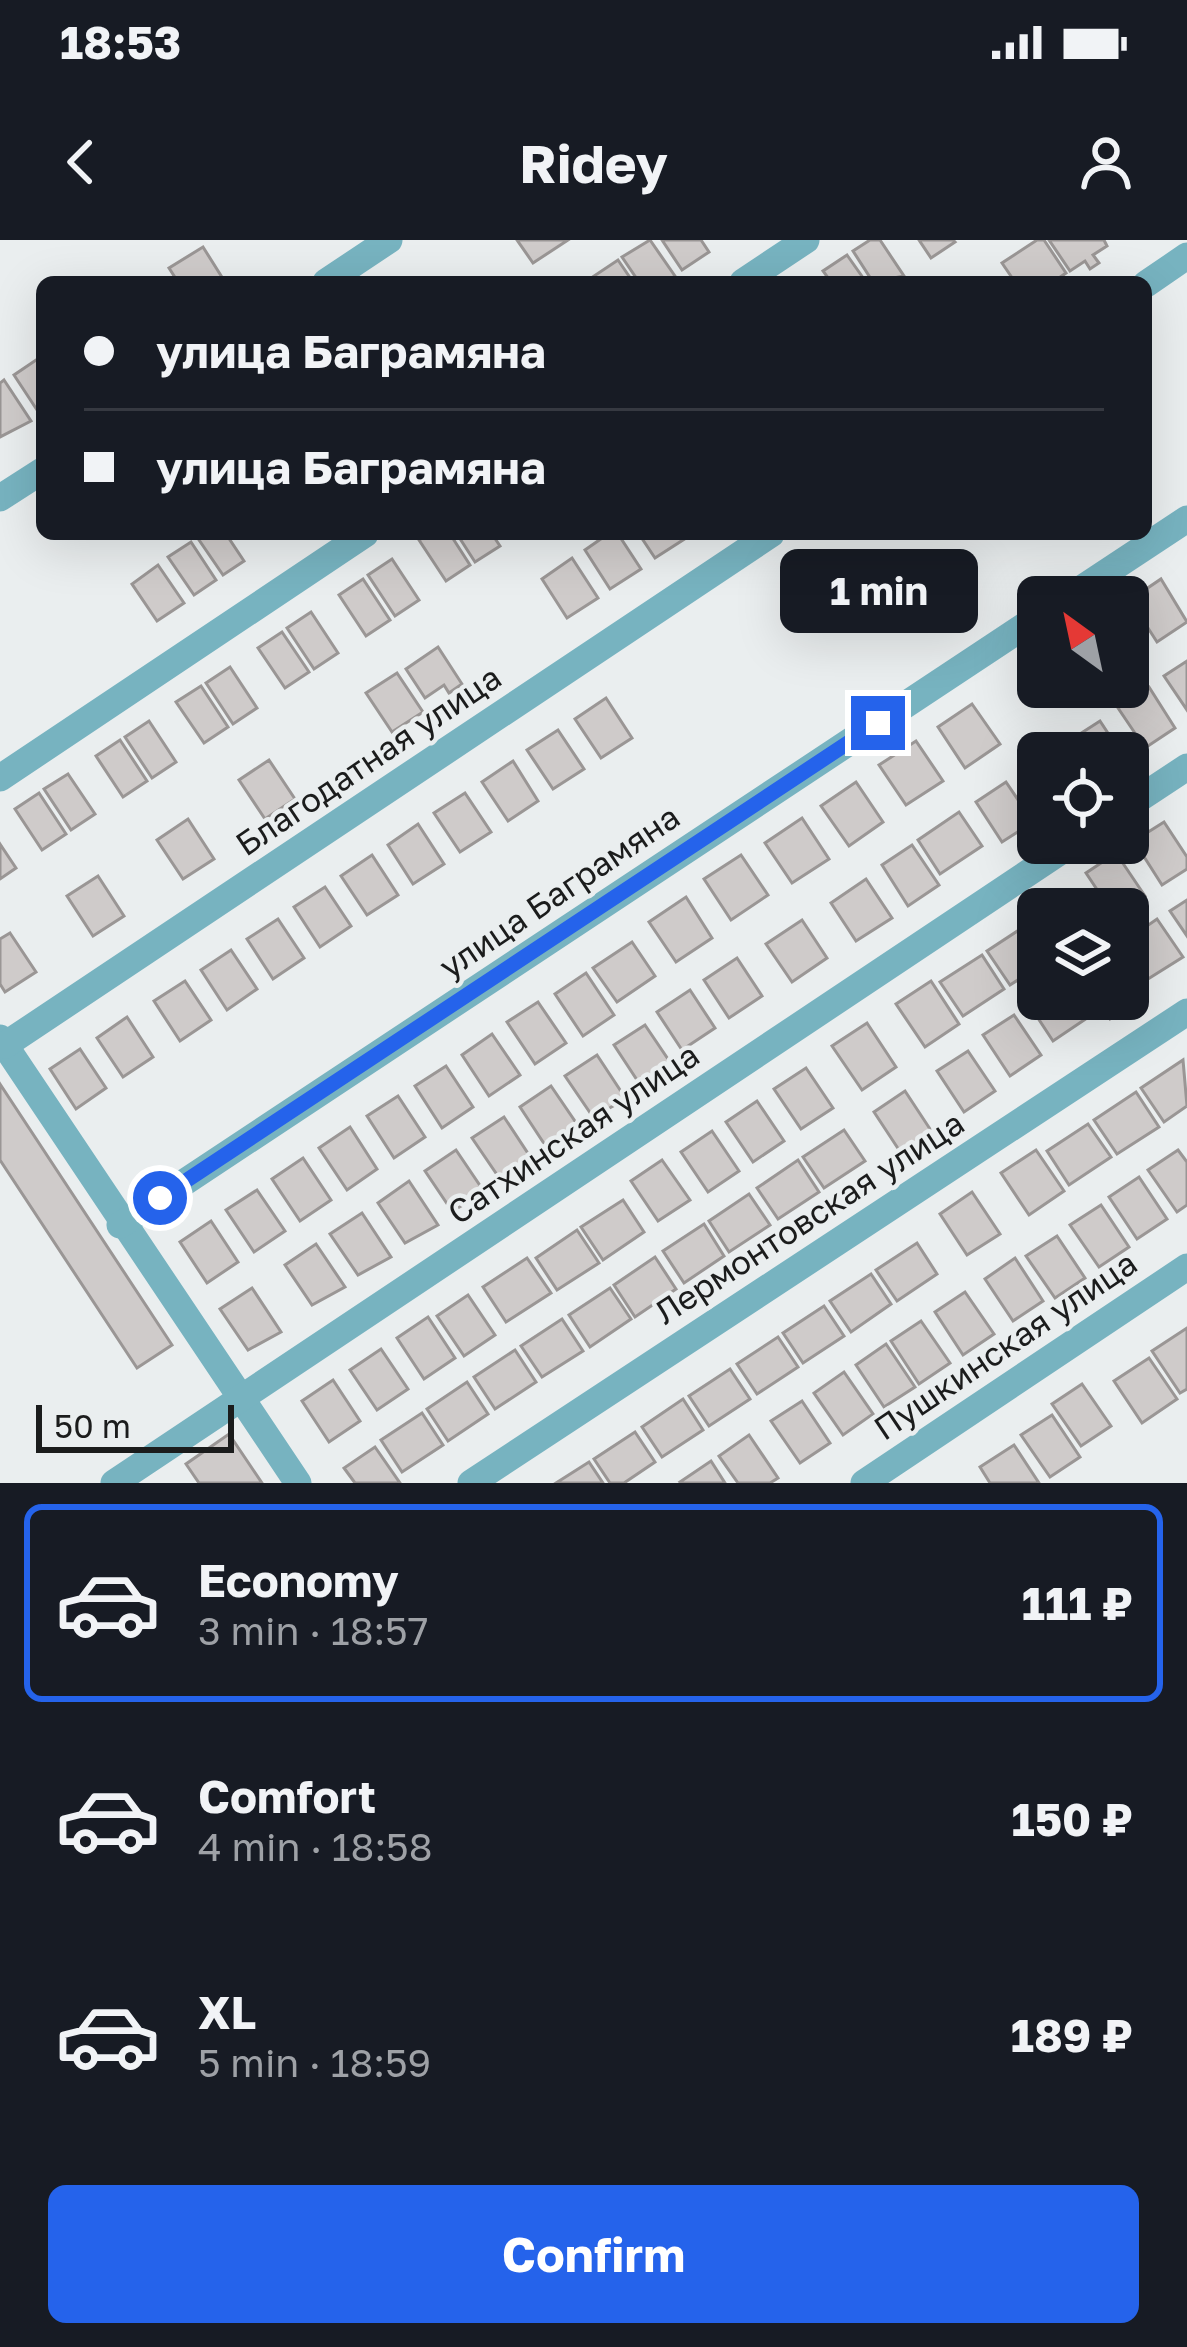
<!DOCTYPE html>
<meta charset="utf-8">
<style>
:root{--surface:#171b24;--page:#242831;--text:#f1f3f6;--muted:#9ea1a6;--line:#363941;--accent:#2563eb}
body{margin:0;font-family:"Golos Text",sans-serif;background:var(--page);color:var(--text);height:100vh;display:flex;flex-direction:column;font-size:45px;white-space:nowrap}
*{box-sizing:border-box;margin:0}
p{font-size:39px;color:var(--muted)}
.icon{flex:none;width:66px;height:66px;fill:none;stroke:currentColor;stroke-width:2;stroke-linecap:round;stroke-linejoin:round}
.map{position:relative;height:1243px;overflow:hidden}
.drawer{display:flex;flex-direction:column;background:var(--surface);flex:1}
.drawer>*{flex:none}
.top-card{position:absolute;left:36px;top:36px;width:1116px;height:264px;border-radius:18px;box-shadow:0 12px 48px #0002;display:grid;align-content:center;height:264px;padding:0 48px;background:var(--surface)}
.needle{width:78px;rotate:327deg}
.buttons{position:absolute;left:1017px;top:336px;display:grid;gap:24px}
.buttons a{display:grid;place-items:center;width:132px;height:132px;border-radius:18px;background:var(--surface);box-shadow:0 12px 48px #0002;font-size:60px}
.scale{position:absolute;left:36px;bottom:30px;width:198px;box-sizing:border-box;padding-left:12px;border:6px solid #1b1c1c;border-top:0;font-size:33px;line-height:42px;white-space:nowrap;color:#1b1c1c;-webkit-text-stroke:9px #eaeeef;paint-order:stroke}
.end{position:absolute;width:54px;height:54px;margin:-27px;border:15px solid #2563eb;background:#fff;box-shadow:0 0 0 6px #fff}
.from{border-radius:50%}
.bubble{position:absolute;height:84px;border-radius:18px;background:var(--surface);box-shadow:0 12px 48px #0002;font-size:39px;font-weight:700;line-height:84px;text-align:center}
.top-card b{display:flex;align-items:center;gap:42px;height:114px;font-size:45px}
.top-card b+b{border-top:3px solid var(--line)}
.top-card i{width:30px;height:30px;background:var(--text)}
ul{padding:21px 0 0;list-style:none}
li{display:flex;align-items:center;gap:36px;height:198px;margin:0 24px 18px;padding:0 24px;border:6px solid transparent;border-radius:18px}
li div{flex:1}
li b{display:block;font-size:45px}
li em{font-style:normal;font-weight:700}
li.selected{border-color:var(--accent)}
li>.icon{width:108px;height:108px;stroke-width:1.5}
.primary-button{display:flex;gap:24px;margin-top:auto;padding:24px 48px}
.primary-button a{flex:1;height:138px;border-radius:18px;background:var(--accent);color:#fff;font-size:48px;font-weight:700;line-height:138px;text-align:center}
.status{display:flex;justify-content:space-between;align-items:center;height:84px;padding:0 60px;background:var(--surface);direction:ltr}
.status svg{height:33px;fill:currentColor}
header{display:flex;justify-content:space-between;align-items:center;height:156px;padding:0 48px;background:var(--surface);font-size:54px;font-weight:700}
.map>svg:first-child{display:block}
.building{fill:#cfcbca;stroke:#9a9695;stroke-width:3}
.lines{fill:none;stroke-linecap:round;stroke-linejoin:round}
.street{stroke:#77b3c0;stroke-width:27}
.route{stroke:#2563eb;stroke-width:15}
.labels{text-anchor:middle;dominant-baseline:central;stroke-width:9;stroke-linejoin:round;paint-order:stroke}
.street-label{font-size:33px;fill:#1b1c1c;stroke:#eaeeef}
</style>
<div class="status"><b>18:53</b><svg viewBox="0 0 49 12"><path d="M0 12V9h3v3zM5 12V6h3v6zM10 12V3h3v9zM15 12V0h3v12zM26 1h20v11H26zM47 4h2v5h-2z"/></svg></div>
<header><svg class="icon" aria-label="back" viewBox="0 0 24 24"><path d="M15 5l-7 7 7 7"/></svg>Ridey<svg class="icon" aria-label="person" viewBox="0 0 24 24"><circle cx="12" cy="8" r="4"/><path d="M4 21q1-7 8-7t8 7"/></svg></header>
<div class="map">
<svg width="1187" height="1243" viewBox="0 0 1187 1243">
<rect width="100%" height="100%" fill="#eaeeef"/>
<g class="building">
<polygon points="517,0 568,0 533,23"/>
<polygon points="650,0 675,36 666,42 639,42 622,17"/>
<polygon points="662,0 701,0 709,12 682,30"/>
<polygon points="870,0 880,0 904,36 873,42 853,11"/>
<polygon points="919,0 953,0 955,2 931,18"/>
<polygon points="1037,0 1044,0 1066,33 1053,42 1015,42 1002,23"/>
<polygon points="1049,0 1104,0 1107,6 1093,15 1099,23 1090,29 1085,21 1070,31"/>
<polygon points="203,7 225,42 178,42 169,28"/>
<polygon points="847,15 866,42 831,42 823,31"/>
<polygon points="618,20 633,42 594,42 591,38"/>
<polygon points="42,116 42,171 39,173 14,135"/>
<polygon points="4,140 31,181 0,197 0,143"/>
<polygon points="202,294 226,294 244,321 223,335 197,297"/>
<polygon points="429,294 450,294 470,325 446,341 419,300"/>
<polygon points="457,294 492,294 500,306 475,322"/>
<polygon points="608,294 618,294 641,329 610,349 585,310"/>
<polygon points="639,294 683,294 686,298 655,318"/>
<polygon points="191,302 216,340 194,355 168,317"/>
<polygon points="572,318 598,358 567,378 542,339"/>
<polygon points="392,319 419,360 395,376 368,335"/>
<polygon points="158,325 184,363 157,381 132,344"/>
<polygon points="363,339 390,380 366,396 339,355"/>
<polygon points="1161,339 1187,382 1157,402 1130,360"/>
<polygon points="311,372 338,413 314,429 287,388"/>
<polygon points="282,392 309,432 285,448 258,408"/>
<polygon points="1128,393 1144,417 1128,428"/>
<polygon points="438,407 462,444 449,453 444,445 425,458 406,429"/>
<polygon points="1187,421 1187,470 1164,436"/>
<polygon points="230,427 257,468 233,484 206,443"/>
<polygon points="397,433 423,472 392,492 366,453"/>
<polygon points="201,446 228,487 204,503 176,462"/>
<polygon points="1149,447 1175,488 1145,508 1118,468"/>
<polygon points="606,458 632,498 601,518 575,479"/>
<polygon points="972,464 1000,504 965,528 938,487"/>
<polygon points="149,481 176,522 152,538 125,497"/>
<polygon points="1100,481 1121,513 1077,513 1069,501"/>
<polygon points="558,490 584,529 553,549 527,510"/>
<polygon points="120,500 147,541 123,557 96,516"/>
<polygon points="916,501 943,541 906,565 879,525"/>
<polygon points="269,520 295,559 265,579 239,540"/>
<polygon points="513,521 538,561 508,581 482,542"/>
<polygon points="1038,521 1038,555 1023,531"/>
<polygon points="68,534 95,574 71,590 44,549"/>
<polygon points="856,542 883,582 849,606 821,566"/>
<polygon points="1006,542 1033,582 1002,602 976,562"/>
<polygon points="39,553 66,594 42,610 15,569"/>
<polygon points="465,553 491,592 460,612 434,573"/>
<polygon points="959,572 982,606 940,634 918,600"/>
<polygon points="802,578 829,619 792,643 765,603"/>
<polygon points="188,579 214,619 183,639 157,600"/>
<polygon points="1164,582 1187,617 1187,629 1162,645 1134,601"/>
<polygon points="418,584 444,624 413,644 388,605"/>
<polygon points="0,604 16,628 0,639"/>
<polygon points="912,605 939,645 908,666 882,625"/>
<polygon points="1116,613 1145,656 1126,669 1110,669 1086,633"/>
<polygon points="372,615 398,655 367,675 341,636"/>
<polygon points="741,615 768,655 731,680 704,639"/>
<polygon points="98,636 124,676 93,696 67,656"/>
<polygon points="866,639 892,678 856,701 831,663"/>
<polygon points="325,647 351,686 320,707 294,667"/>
<polygon points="1076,652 1088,669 1051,669"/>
<polygon points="686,657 712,698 676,722 649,682"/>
<polygon points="1187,660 1187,696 1170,671"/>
<polygon points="278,679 304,718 273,739 247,699"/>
<polygon points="1157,679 1183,717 1148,739 1128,709 1128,699"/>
<polygon points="802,680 827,718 792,742 766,704"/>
<polygon points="1028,684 1038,698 1038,727 1010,745 987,711"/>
<polygon points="10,693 36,732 5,752 0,744 0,699"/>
<polygon points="632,702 655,736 617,762 593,728"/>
<polygon points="231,710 257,749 227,770 201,730"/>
<polygon points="982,715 1004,749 963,776 940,742"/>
<polygon points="737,718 762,756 729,778 704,740"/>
<polygon points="586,733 614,775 583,796 555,754"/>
<polygon points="1128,737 1142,758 1110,779 1097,759 1128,759"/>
<polygon points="185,741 211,780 180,801 154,761"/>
<polygon points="931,741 959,784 925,807 896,764"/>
<polygon points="690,750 715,788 682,810 657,772"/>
<polygon points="1040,759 1075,759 1087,778 1053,801 1030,766"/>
<polygon points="538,762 566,803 535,824 507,782"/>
<polygon points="1014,775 1041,815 1010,836 983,795"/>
<polygon points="127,777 153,817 123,837 97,798"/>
<polygon points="867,783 896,827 862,850 832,806"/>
<polygon points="645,785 674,828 641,846 614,805"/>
<polygon points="492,794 520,835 489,856 462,815"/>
<polygon points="80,809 106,848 76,869 50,829"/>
<polygon points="968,811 995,851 964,872 937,831"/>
<polygon points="597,815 626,859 593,877 565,836"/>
<polygon points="1183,820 1187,866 1164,882 1141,848"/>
<polygon points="446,826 473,867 442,888 415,846"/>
<polygon points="806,828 833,868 801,889 774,849"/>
<polygon points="0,844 172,1105 137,1128 0,920"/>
<polygon points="551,846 581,890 547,908 520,867"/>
<polygon points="905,851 932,892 901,913 874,872"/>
<polygon points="1136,852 1159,887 1117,914 1094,880"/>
<polygon points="398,856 425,897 394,918 367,876"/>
<polygon points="757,861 784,901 753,922 726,882"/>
<polygon points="504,877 533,921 500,939 472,898"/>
<polygon points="1088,884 1111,917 1069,945 1047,911"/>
<polygon points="350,887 377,929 347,950 319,908"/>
<polygon points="844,890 865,921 824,948 803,917"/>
<polygon points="712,891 739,931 708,952 681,912"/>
<polygon points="456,910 485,953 452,971 425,931"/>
<polygon points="1036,910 1064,951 1029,975 1001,933"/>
<polygon points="1178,910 1187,922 1187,965 1177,972 1148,930"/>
<polygon points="303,918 331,960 300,981 272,939"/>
<polygon points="662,920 690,960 658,981 631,941"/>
<polygon points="798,920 819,952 778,979 757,948"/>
<polygon points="1139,937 1167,979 1137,999 1109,957"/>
<polygon points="409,941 438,985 405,1003 378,963"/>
<polygon points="257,950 285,991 254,1012 226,970"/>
<polygon points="972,952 1000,994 967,1015 940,974"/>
<polygon points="749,954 770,985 729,1012 709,981"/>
<polygon points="623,960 644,992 603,1020 581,987"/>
<polygon points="1101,965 1129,1007 1099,1027 1070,985"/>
<polygon points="362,973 391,1017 358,1035 330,994"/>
<polygon points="211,981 238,1022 207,1043 180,1002"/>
<polygon points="704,984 724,1016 684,1043 663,1011"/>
<polygon points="577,990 599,1023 557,1050 536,1018"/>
<polygon points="1057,996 1085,1038 1055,1058 1026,1016"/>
<polygon points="917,1003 937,1034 897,1061 876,1030"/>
<polygon points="316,1004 345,1047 312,1065 285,1025"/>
<polygon points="655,1017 676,1049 635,1077 614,1045"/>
<polygon points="527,1018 551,1053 506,1082 483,1047"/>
<polygon points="1015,1018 1043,1061 1013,1081 985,1039"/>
<polygon points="871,1034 891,1064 851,1092 830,1061"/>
<polygon points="252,1048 281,1092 248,1110 220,1069"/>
<polygon points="610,1048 631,1079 590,1107 569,1075"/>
<polygon points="965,1052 994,1094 963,1115 935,1072"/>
<polygon points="468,1055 495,1095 464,1116 437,1076"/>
<polygon points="824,1066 844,1096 803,1123 783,1093"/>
<polygon points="428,1077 455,1118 424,1139 397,1098"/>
<polygon points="562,1079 583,1111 542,1137 521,1106"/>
<polygon points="921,1081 950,1123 919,1144 891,1101"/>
<polygon points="1187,1088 1187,1149 1180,1153 1152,1111"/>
<polygon points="778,1097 798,1127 757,1154 737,1124"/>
<polygon points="886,1104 915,1147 884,1167 856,1125"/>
<polygon points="381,1109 408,1149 377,1170 350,1130"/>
<polygon points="515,1110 536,1142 495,1169 474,1137"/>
<polygon points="1149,1118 1177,1159 1142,1183 1114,1141"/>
<polygon points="730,1129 750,1159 709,1186 689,1156"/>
<polygon points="844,1132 873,1174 843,1195 814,1153"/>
<polygon points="333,1140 360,1181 329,1202 302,1161"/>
<polygon points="467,1142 488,1174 448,1201 427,1169"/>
<polygon points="1082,1144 1111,1186 1081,1206 1052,1164"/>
<polygon points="683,1159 703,1190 662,1217 642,1187"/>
<polygon points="802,1161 830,1203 800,1223 771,1181"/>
<polygon points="422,1173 443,1205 402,1232 381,1200"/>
<polygon points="1052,1175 1080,1217 1050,1237 1021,1195"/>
<polygon points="635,1192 655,1222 624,1243 610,1243 594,1219"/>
<polygon points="229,1194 262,1243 199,1243 186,1224"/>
<polygon points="749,1195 778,1238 770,1243 738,1243 719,1216"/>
<polygon points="1014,1205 1039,1243 990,1243 980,1227"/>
<polygon points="375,1207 400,1243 355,1243 344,1228"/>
<polygon points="711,1221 725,1243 681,1243 680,1242"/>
<polygon points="589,1222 603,1243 556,1243"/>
</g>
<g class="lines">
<g class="street">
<polyline points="326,42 389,0"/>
<polyline points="743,42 806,0"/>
<polyline points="1146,44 1187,16"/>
<polyline points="0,258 42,231"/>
<polyline points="1069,357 1187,279"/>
<polyline points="0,538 365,294"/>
<polyline points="1128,566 1187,527"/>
<polyline points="0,798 298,1243"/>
<polyline points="5,805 771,294"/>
<polyline points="120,985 1038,377"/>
<polyline points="114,1243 1073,603"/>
<polyline points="471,1243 1187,772"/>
<polyline points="864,1243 1187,1027"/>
</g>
</g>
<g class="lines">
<polyline class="route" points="160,958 878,483"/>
</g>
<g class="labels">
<g class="street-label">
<text transform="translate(368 520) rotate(-34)">Благодатная улица</text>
<text transform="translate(559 651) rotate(-34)">улица Баграмяна</text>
<text transform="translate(573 893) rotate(-34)">Сатхинская улица</text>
<text transform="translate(809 977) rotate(-33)">Лермонтовская улица</text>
<text transform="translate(1005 1105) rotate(-34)">Пушкинская улица</text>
</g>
</g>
</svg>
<div class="buttons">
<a><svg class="needle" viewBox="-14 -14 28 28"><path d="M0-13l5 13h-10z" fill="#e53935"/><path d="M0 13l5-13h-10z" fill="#9ea1a6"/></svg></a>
<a><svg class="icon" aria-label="locate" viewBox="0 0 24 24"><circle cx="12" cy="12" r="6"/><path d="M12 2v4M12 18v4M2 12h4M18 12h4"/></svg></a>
<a><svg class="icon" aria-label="layers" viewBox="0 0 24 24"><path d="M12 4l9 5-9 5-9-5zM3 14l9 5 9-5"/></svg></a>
</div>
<div class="scale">50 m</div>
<i class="end from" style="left:160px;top:958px"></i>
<i class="end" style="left:878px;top:483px"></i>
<div class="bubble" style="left:780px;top:309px;width:198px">1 min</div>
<div class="top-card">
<b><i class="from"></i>улица Баграмяна</b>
<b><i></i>улица Баграмяна</b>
</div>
</div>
<section class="drawer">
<ul>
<li class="selected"><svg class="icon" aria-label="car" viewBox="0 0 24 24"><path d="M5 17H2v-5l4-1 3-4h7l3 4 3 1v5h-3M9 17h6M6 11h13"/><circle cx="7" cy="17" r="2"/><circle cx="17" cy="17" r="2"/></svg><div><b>Economy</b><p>3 min · 18:57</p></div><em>111 ₽</em></li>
<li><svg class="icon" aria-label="car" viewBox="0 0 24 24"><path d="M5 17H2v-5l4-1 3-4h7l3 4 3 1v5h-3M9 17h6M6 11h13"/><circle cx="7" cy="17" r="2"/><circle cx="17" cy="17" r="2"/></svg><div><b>Comfort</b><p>4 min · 18:58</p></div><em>150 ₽</em></li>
<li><svg class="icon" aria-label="car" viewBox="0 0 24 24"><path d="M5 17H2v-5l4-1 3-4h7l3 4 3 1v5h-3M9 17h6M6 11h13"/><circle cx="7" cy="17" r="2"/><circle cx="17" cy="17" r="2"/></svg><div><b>XL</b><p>5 min · 18:59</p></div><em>189 ₽</em></li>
</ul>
<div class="primary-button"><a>Confirm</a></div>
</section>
